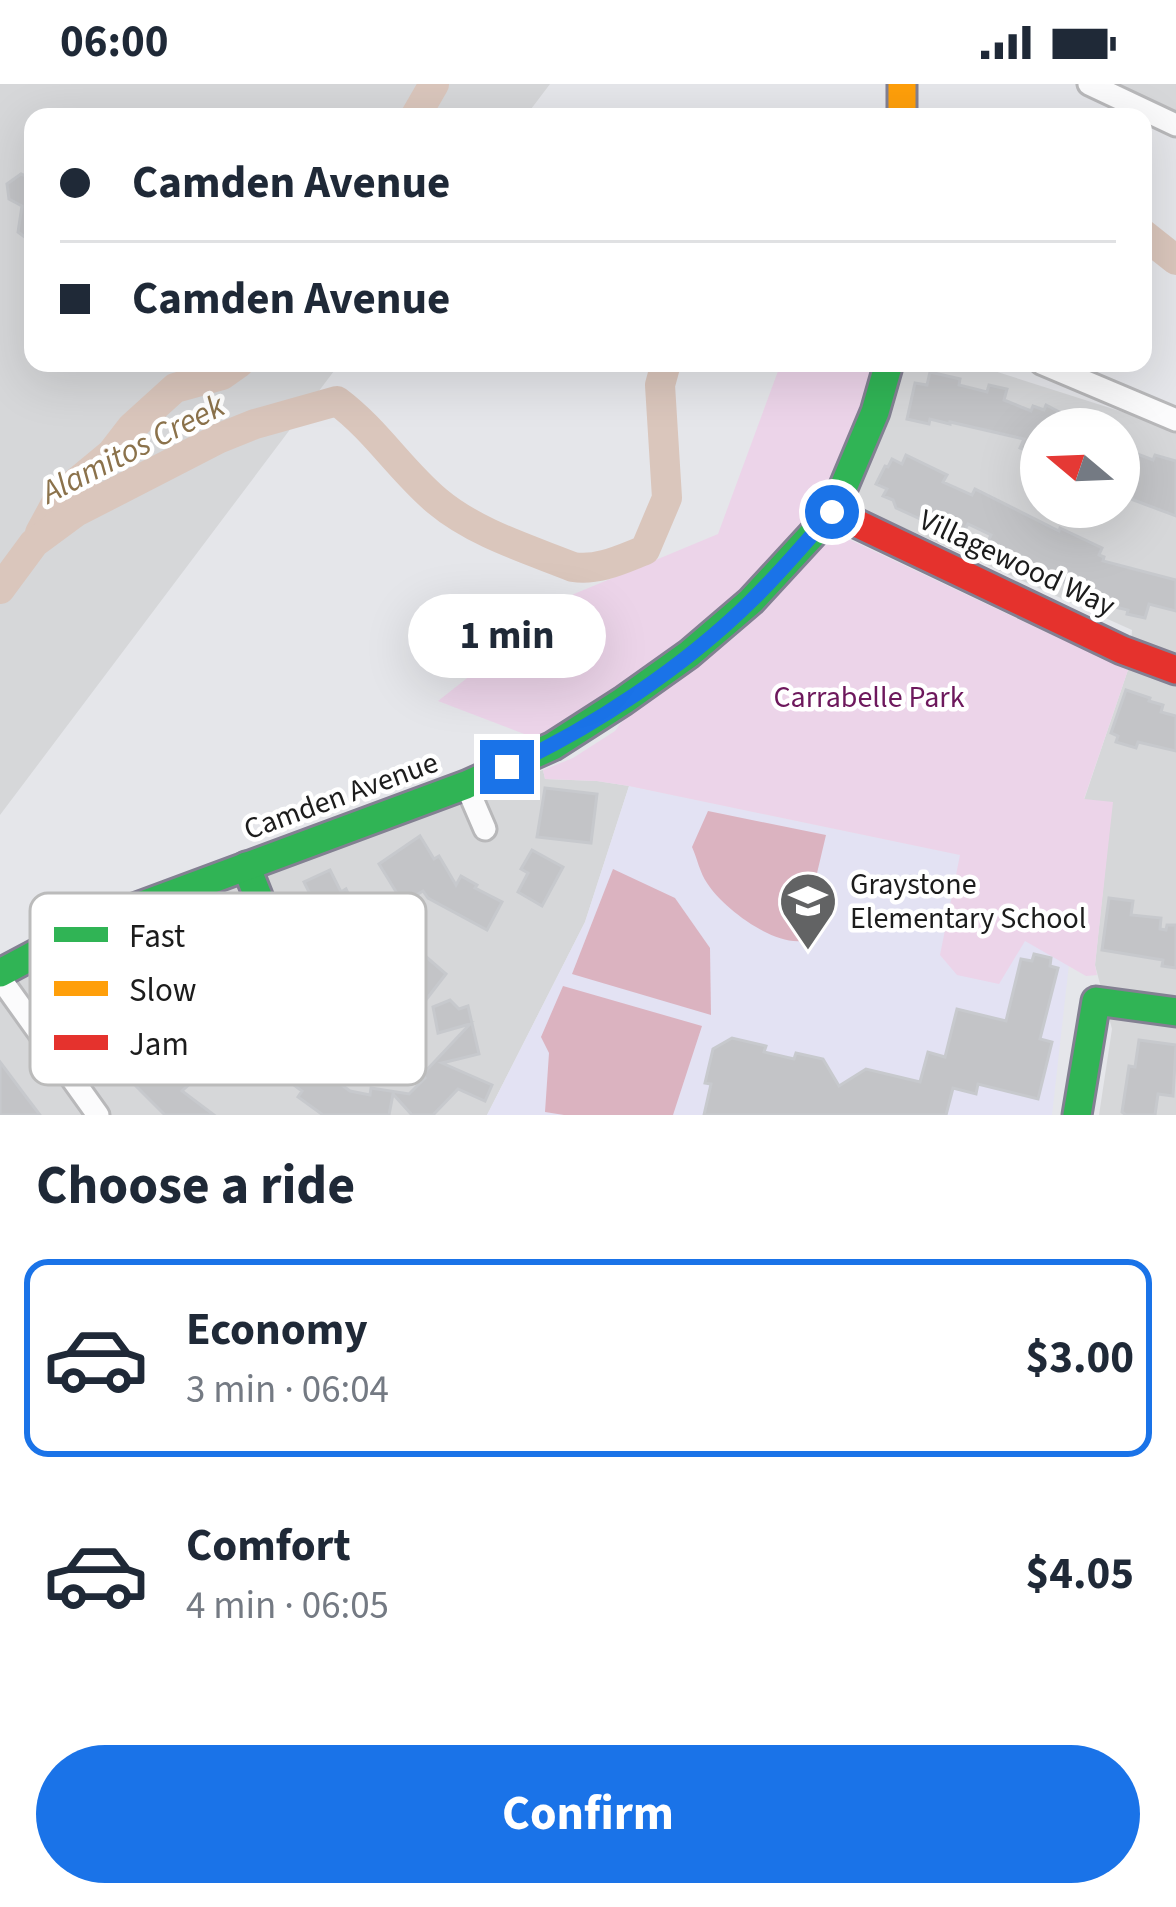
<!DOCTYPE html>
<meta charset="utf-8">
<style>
:root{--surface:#fff;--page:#f2f2f3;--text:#1f2937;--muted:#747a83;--line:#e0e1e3;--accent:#1a73e8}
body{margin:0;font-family:"Source Sans 3",sans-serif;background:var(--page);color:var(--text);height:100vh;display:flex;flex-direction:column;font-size:45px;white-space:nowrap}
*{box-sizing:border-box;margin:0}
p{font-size:39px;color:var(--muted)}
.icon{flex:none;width:66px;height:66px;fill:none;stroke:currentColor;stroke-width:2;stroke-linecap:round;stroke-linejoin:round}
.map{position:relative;height:1031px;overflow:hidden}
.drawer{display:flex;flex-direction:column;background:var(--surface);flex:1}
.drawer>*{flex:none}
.banner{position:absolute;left:24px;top:24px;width:1128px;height:264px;border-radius:24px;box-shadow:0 12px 48px #0002;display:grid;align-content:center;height:264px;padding:0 36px;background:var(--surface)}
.needle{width:78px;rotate:289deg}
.fabs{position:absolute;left:1020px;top:324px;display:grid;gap:24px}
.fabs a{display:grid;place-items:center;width:120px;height:120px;border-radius:50%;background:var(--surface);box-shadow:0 12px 48px #0002;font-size:60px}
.end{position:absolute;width:54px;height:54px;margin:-27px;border:15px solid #1a73e8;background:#fff;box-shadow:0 0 0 6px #fff}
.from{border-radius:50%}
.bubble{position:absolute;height:84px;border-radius:42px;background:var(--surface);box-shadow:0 12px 48px #0002;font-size:39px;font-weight:700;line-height:84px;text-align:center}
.banner b{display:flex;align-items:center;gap:42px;height:114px;font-size:45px}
.banner b+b{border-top:3px solid var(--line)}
.banner i{width:30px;height:30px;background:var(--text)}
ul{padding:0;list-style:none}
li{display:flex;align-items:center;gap:36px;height:198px;margin:0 24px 18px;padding:0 12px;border:6px solid transparent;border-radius:24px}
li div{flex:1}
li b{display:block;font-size:45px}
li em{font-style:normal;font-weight:700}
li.current{border-color:var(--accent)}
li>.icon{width:108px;height:108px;stroke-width:1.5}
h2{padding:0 36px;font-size:54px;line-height:144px}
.action{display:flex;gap:24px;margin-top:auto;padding:24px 36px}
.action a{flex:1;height:138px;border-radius:72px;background:var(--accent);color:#fff;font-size:48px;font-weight:700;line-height:138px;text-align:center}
.status{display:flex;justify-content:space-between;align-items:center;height:84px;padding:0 60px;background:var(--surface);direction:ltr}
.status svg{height:33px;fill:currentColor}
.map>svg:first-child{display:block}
.residential{fill:#d6d7d9;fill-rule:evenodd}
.education{fill:#e3e2f3}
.park{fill:#ecd4e9}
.pitch{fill:#dbb3c0}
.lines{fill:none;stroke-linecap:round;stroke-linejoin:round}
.river{stroke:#dac6bc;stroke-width:30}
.building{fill:#c3c4c7;stroke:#c7c9cd;stroke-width:3}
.street-casing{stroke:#b8b8ba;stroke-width:27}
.fast-casing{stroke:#838092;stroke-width:33}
.slow-casing{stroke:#838092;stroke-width:33}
.jam-casing{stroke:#838092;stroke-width:33}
.street{stroke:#fbfbfc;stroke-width:21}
.fast{stroke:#30b455;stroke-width:27}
.slow{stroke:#ff9f0a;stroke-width:27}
.jam{stroke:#e5322d;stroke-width:27}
.route{stroke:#1a73e8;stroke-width:15}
.labels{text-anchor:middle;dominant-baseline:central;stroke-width:9;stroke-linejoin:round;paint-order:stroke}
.street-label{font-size:30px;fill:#1c1c1c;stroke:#fff}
.park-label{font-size:30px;fill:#6d185c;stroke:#fff}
.poi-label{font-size:30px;fill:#1c1c1c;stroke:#fff;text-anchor:start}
.water-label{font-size:33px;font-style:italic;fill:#8b724b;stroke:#fff}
.key{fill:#fff;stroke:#bbb;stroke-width:3}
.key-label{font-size:33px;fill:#1c1c1c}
</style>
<div class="status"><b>06:00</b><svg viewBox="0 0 49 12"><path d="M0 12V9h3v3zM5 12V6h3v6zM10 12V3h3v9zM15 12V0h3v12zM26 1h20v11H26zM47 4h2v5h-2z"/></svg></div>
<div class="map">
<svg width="1176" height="1031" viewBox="0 0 1176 1031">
<rect width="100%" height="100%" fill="#e5e6ea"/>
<g class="residential">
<polygon points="0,0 550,0 525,33 33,33 33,279 340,279 0,731"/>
<polygon points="1075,0 1176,0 1176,48"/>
<path d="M907 279H969L1176 345V1031H1099L1112 945 1095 881 1112 719 1084 716 1129 583 1132 546 851 420ZM1041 345H1119V423H1041Z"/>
<polygon points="543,686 545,695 597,697 629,702 585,838 487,1031 0,1031 0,906 93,854"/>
</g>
<polygon class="education" points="629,702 961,771 984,834 1069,880 1052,1031 487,1031 585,838"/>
<g class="park">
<polygon points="781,279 876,279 875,292 835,389 778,472 681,565 545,658 438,617 574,510 718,450"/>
<polygon points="842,452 1050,550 1129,583 1084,715 1113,718 1095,881 1097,891 1086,892 1025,857 999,900 957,891 940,871 960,771 629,702 597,697 545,695 543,686 573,674 615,647 632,624 701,579 735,553 784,505 827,455"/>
</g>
<g class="pitch">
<path d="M708 727 826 751 801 857C771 860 723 824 707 799 700 789 697 774 692 763Z"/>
<polygon points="613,785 675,814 710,864 711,931 572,890"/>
<polygon points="563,902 702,942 673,1031 564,1031 545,1028 549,969 541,953"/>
</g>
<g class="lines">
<g class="river">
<polyline points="415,33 434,0"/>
<polyline points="1143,150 1176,176"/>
<polyline points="40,449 60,412 112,369 132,343 175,304 222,291 239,279"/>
<path d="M0 505 34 459 76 428 220 354 255 340 337 317C376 346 401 387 437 417 475 449 528 465 573 483 598 487 622 475 645 466L667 414 660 301 666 279"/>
</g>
</g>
<g class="building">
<polygon points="21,90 33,95 33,159 18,148 22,122 9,115 7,100"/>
<polygon points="930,288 960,295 959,301 987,308 989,301 1007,305 1004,316 1031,327 1033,322 1044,326 1046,321 1069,333 1064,345 1041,345 1041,373 1020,364 1024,355 950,338 950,340 930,335 929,340 907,335 915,299 927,301"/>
<polygon points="1119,363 1153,376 1155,371 1176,377 1176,432 1131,415 1134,405 1119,400"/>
<polygon points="906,371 947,391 943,398 972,411 975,405 1059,447 1060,444 1102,464 1099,471 1104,473 1103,477 1176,496 1176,527 1149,520 1145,534 1127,530 1128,526 1111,522 1112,517 1080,501 1078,505 986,462 991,451 968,440 964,447 943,437 940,444 896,424 893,416 883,412 887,405 876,400 885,382 888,383 892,375 902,380"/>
<polygon points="1126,606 1150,614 1149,617 1163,621 1161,628 1176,632 1176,667 1138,658 1136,664 1116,658 1118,652 1111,649"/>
<polygon points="545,704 597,710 591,759 537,753"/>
<polygon points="420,752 434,775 439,772 456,801 461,792 477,801 475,804 502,818 487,846 428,814 423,807 403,819 379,780"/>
<polygon points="532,766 563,783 542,822 518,808 528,789 521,785"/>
<polygon points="330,786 341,808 346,805 355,824 317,842 307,821 314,818 304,798"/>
<polygon points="1109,814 1133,817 1131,831 1161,834 1160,845 1166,846 1167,841 1176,841 1176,884 1162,882 1163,876 1102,866"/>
<polygon points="372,826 446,890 425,917 411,905 416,899 386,876 374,889 341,861"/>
<polygon points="213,827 234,878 255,906 252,909 260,920 256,923 281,942 286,936 304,950 296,959 320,977 316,982 350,1007 370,1011 371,1004 409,1010 425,994 422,991 470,940 438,949 433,923 450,916 459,925 468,922 479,970 442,979 492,1001 485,1017 458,1005 433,1031 412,1031 393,1010 389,1031 323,1031 298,1013 302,1007 274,986 269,992 259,983 253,976 262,964 234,940 227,946 207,920 197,927 186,913 196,905 180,865 172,868 164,845"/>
<polygon points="108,867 120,888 100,899 111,918 126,938 141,925 148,934 150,933 165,952 160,955 196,994 182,1007 214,1031 165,1031 136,1002 104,960 103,961 87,942 62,892"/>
<polygon points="1034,870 1051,874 1050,882 1058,884 1040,955 1052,958 1038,1015 978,1000 976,1010 953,1004 946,1031 704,1031 711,1000 705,999 713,965 732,954 766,962 764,968 794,975 796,969 823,975 839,1002 866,985 920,998 928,968 945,973 957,925 1006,937 1021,875 1032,877"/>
<polygon points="1139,956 1176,961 1173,1012 1158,1010 1155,1031 1126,1031 1122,1028 1129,982 1135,983"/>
<polygon points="0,978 27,1014 40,1031 0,1031"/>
</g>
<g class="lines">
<defs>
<g id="street">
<polyline points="1089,0 1176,41"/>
<polyline points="1041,279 1176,336"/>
<polyline points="466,701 485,745"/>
<polyline points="0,894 98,1031"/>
</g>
<g id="fast">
<polyline points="246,782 270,842 310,894 390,955"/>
<polyline points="0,889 94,839 466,701 553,662 623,617 689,570 751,517 833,428 875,328 889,279"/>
<polyline points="1077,1031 1096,917 1176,928"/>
</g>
<polyline id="slow" points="902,0 902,33"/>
<polyline id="jam" points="833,428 1122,566 1176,586"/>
</defs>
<use href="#street" class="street-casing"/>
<use href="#fast" class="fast-casing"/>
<use href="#slow" class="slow-casing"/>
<use href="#jam" class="jam-casing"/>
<use href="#street" class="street"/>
<use href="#fast" class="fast"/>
<use href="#slow" class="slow"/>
<use href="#jam" class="jam"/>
</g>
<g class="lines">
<path class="route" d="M507 683C591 645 685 582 751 517 780 489 806 458 832 428"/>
</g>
<defs>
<symbol id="school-pin" viewBox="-11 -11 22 30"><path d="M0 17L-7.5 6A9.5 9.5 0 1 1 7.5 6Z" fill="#626364" stroke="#fff"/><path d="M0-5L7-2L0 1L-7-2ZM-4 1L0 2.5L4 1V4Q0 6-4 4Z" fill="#fff"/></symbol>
</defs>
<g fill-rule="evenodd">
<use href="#school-pin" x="775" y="784" width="66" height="90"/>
</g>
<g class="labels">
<g class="street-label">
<text transform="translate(1017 479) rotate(25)">Villagewood Way</text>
<text transform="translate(341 712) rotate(-20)">Camden Avenue</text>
</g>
<g class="park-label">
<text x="869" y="613">Carrabelle Park</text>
</g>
<g class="poi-label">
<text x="850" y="800">Graystone<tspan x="850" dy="34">Elementary School</tspan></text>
</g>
<g class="water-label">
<text transform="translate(133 365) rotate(-27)">Alamitos Creek</text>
</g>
</g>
<rect x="30" y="809" width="396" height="192" rx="18" class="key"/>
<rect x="54" y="843" width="54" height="15" fill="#30b455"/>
<rect x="54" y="897" width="54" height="15" fill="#ff9f0a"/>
<rect x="54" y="951" width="54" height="15" fill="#e5322d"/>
<g class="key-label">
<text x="129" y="863">Fast</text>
<text x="129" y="917">Slow</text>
<text x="129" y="971">Jam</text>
</g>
</svg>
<div class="fabs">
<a><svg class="needle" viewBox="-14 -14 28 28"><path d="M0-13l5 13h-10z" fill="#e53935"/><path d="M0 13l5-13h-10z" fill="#747a83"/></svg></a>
</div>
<i class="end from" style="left:832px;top:428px"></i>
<i class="end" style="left:507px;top:683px"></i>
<div class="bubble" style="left:408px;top:510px;width:198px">1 min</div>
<div class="banner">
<b><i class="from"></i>Camden Avenue</b>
<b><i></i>Camden Avenue</b>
</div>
</div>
<section class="drawer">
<h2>Choose a ride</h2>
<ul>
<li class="current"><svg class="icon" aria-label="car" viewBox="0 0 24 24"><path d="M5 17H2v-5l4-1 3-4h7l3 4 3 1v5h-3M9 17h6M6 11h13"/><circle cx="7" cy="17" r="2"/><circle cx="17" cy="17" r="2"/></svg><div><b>Economy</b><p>3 min · 06:04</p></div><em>$3.00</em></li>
<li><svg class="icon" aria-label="car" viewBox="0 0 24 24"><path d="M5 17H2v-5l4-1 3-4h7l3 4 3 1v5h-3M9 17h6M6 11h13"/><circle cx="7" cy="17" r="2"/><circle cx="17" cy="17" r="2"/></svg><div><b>Comfort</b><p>4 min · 06:05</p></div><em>$4.05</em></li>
</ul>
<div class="action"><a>Confirm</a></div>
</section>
